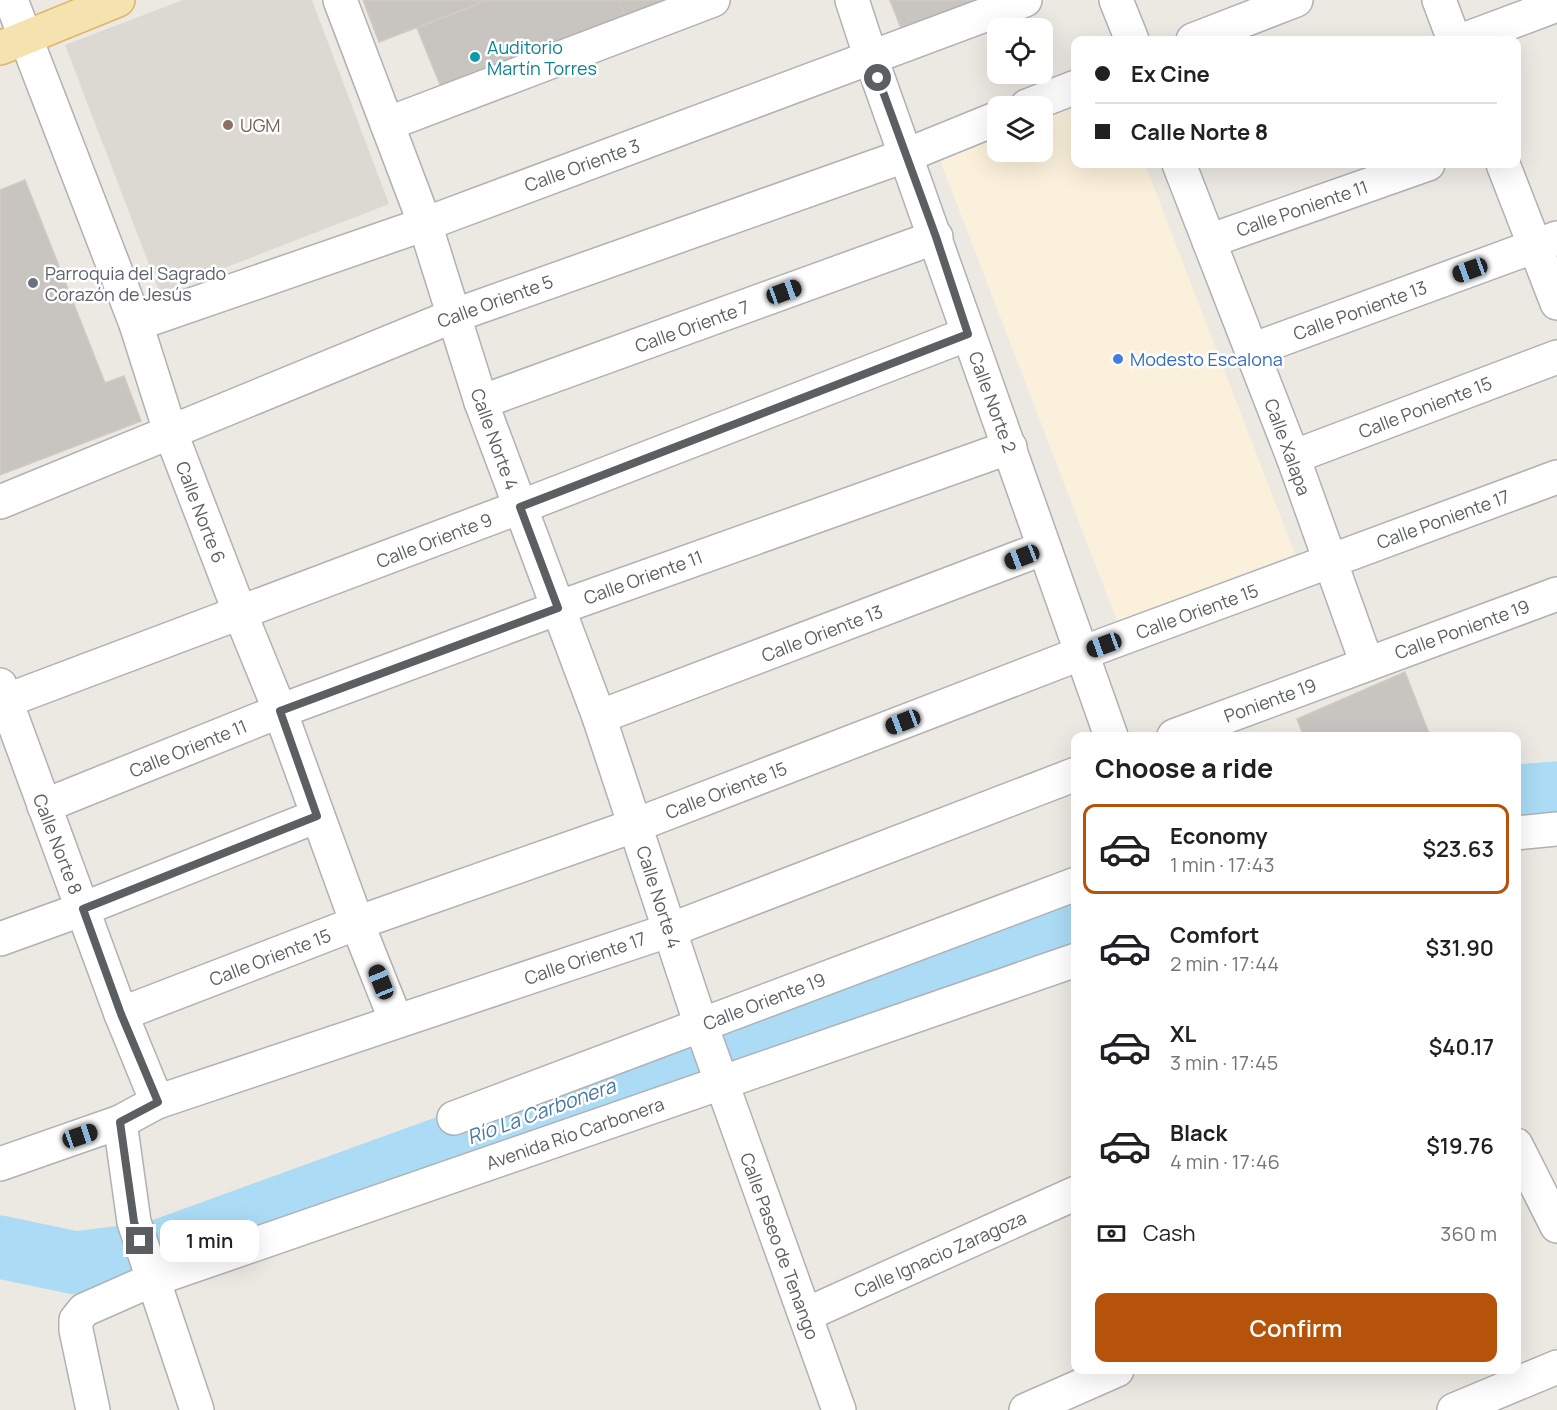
<!DOCTYPE html>
<meta charset="utf-8">
<style>
:root{--surface:#fff;--page:#f6f6f6;--text:#202124;--muted:#757577;--line:#e0e0e0;--accent:#b45309}
body{margin:0;font-family:Manrope,sans-serif;background:var(--page);color:var(--text);height:100vh;display:flex;flex-direction:column;font-size:22px;white-space:nowrap}
*{box-sizing:border-box;margin:0}
p{font-size:20px;color:var(--muted)}
.icon{flex:none;width:33px;height:33px;fill:none;stroke:currentColor;stroke-width:2;stroke-linecap:round;stroke-linejoin:round}
.map{position:relative;flex:1;overflow:hidden}
.drawer{position:absolute;left:1071px;top:732px;width:450px;height:642px;display:flex;flex-direction:column;background:var(--surface);border-radius:12px;box-shadow:0 6px 24px #0002}
.drawer>*{flex:none}
.hud{position:absolute;left:1071px;top:36px;width:450px;height:132px;border-radius:12px;box-shadow:0 6px 24px #0002;display:grid;align-content:center;height:132px;padding:0 24px;background:var(--surface)}
.fabs{position:absolute;left:987px;top:18px;display:grid;gap:12px}
.fabs a{display:grid;place-items:center;width:66px;height:66px;border-radius:12px;background:var(--surface);box-shadow:0 6px 24px #0002;font-size:30px}
.end{position:absolute;width:27px;height:27px;margin:-14px;border:8px solid #5b5f62;background:#fff;box-shadow:0 0 0 3px #fff}
.from{border-radius:50%}
.bubble{position:absolute;height:42px;border-radius:12px;background:var(--surface);box-shadow:0 6px 24px #0002;font-size:20px;font-weight:600;line-height:42px;text-align:center}
.car{position:absolute;width:18px;height:36px;margin:-18px -9px;border-radius:8px;box-shadow:0 0 4px 2px #0007;background:linear-gradient(#222 24%,#8ab4d8 0 40%,#222 0 76%,#8ab4d8 0 86%,#222 0)}
.hud b{display:flex;align-items:center;gap:21px;height:57px;font-size:22px}
.hud b+b{border-top:2px solid var(--line)}
.hud i{width:15px;height:15px;background:var(--text)}
ul{padding:0;list-style:none}
li{display:flex;align-items:center;gap:18px;height:90px;margin:0 12px 9px;padding:0 12px;border:3px solid transparent;border-radius:12px}
li div{flex:1}
li b{display:block;font-size:22px}
li em{font-style:normal;font-weight:600}
li.on{border-color:var(--accent)}
li>.icon{width:54px;height:54px;stroke-width:1.5}
h2{padding:0 24px;font-size:27px;line-height:72px}
.pay{display:flex;align-items:center;gap:15px;height:66px;padding:0 24px;font-size:22px}
.pay p{margin-inline-start:auto}
.button{display:flex;gap:12px;margin-top:auto;padding:12px 24px}
.button a{flex:1;height:69px;border-radius:12px;background:var(--accent);color:#fff;font-size:24px;font-weight:600;line-height:69px;text-align:center}
.map>svg:first-child{display:block}
.commercial{fill:#faf0db}
.education{fill:#dcd8d2}
.lines{fill:none;stroke-linecap:round;stroke-linejoin:round}
.river{stroke:#abdbf5;stroke-width:63}
.building{fill:#c8c4c0;stroke:#d0cbc2;stroke-width:1.5}
.street-casing{stroke:#afb1b4;stroke-width:36}
.primary-casing{stroke:#e1b368;stroke-width:36}
.street{stroke:#fff;stroke-width:33}
.primary{stroke:#f5e3af;stroke-width:33}
.route{stroke:#5b5f62;stroke-width:8}
.culture-dot{fill:#0f9aa8;stroke:#fff;stroke-width:2}
.education-dot{fill:#8d6e63;stroke:#fff;stroke-width:2}
.worship-dot{fill:#6b7280;stroke:#fff;stroke-width:2}
.shop-dot{fill:#3f7fe0;stroke:#fff;stroke-width:2}
.labels{text-anchor:middle;dominant-baseline:central;stroke-width:5;stroke-linejoin:round;paint-order:stroke}
.culture-label{font-size:18px;fill:#0d838f;stroke:#fff;text-anchor:start}
.education-label{font-size:18px;fill:#785e54;stroke:#fff;text-anchor:start}
.street-label{font-size:18px;fill:#5b5f62;stroke:#fff}
.worship-label{font-size:18px;fill:#5b616d;stroke:#fff;text-anchor:start}
.shop-label{font-size:18px;fill:#366cbe;stroke:#fff;text-anchor:start}
.water-label{font-size:20px;font-style:italic;fill:#47799c;stroke:#fff}
</style>
<div class="map">
<svg width="1557" height="1410" viewBox="0 0 1557 1410">
<rect width="100%" height="100%" fill="#ece9e3"/>
<polygon class="commercial" points="1075,98 1076,164 1145,164 1295,554 1117,621 936,150 997,127 998,152 1042,152 1043,110"/>
<polygon class="education" points="183,0 312,0 389,204 160,293 65,45"/>
<g class="lines">
<g class="river">
<polyline points="1516,796 1557,793"/>
<polyline points="0,1247 76,1263 154,1253 728,1045 1076,915"/>
</g>
</g>
<g class="building">
<polygon points="363,0 488,0 379,42"/>
<polygon points="488,0 619,0 626,18 441,87 417,28"/>
<polygon points="619,0 674,0 626,18"/>
<polygon points="890,0 989,0 902,31"/>
<polygon points="25,180 105,383 124,376 141,421 0,475 0,190"/>
<polygon points="1405,672 1430,736 1304,736 1297,719"/>
</g>
<g class="lines">
<defs>
<g id="street">
<polyline points="11,0 136,324 170,431 240,613 280,711 357,923 396,1021"/>
<polyline points="340,0 425,224 481,402 599,717 701,1025 839,1410"/>
<polyline points="852,0 871,58 1111,736"/>
<polyline points="1116,0 1132,40"/>
<polyline points="1439,0 1454,40"/>
<polyline points="1193,40 1296,0"/>
<polyline points="1463,40 1557,5"/>
<polyline points="1027,106 1076,87"/>
<polyline points="387,124 713,0"/>
<polyline points="1179,164 1293,457 1367,664"/>
<polyline points="1503,164 1557,303"/>
<polyline points="1209,241 1428,164"/>
<polyline points="136,324 425,224 1025,0"/>
<polyline points="1252,350 1557,238"/>
<polyline points="481,402 936,237"/>
<polyline points="1293,457 1557,357"/>
<polyline points="0,502 453,316 907,155 998,118"/>
<polyline points="0,685 121,1014 157,1102"/>
<polyline points="0,703 520,507 968,334"/>
<polyline points="599,717 1044,548"/>
<polyline points="1174,736 1557,594"/>
<polyline points="44,806 280,711 558,608 1010,447"/>
<polyline points="1516,833 1557,829"/>
<polyline points="0,939 83,909 317,816"/>
<polyline points="121,1014 357,923 636,825 1082,653 1557,477"/>
<polyline points="454,1118 1076,884"/>
<polyline points="120,1122 134,1222 197,1410"/>
<polyline points="1516,1145 1557,1226"/>
<polyline points="0,1164 120,1122 157,1102 670,930 1076,774"/>
<polyline points="805,1315 1076,1193"/>
<polyline points="93,1410 76,1330 76,1320 84,1310 152,1280 1076,960"/>
<polyline points="1026,1410 1117,1370"/>
<polyline points="1454,1410 1557,1367"/>
</g>
<polyline id="primary" points="0,48 118,0"/>
</defs>
<use href="#street" class="street-casing"/>
<use href="#primary" class="primary-casing"/>
<use href="#street" class="street"/>
<use href="#primary" class="primary"/>
</g>
<g class="lines">
<polyline class="route" points="140,1241 134,1222 120,1122 158,1102 121,1014 83,909 317,816 280,711 558,608 520,507 968,334 936,237 878,78"/>
</g>
<circle class="culture-dot" cx="475" cy="57" r="6"/>
<circle class="education-dot" cx="228" cy="125" r="6"/>
<circle class="worship-dot" cx="33" cy="283" r="6"/>
<circle class="shop-dot" cx="1118" cy="359" r="6"/>
<g class="labels">
<g class="culture-label">
<text x="487" y="47">Auditorio<tspan x="487" dy="21">Martín Torres</tspan></text>
</g>
<g class="education-label">
<text x="240" y="125">UGM</text>
</g>
<g class="street-label">
<text transform="translate(582 165) rotate(-20)">Calle Oriente 3</text>
<text transform="translate(1302 208) rotate(-19)">Calle Poniente 11</text>
<text transform="translate(495 301) rotate(-20)">Calle Oriente 5</text>
<text transform="translate(1360 310) rotate(-20)">Calle Poniente 13</text>
<text transform="translate(692 326) rotate(-20)">Calle Oriente 7</text>
<text transform="translate(993 402) rotate(70)">Calle Norte 2</text>
<text transform="translate(1425 407) rotate(-21)">Calle Poniente 15</text>
<text transform="translate(495 439) rotate(70)">Calle Norte 4</text>
<text transform="translate(1288 447) rotate(70)">Calle Xalapa</text>
<text transform="translate(201 512) rotate(69)">Calle Norte 6</text>
<text transform="translate(1443 519) rotate(-20)">Calle Poniente 17</text>
<text transform="translate(434 540) rotate(-21)">Calle Oriente 9</text>
<text transform="translate(643 577) rotate(-20)">Calle Oriente 11</text>
<text transform="translate(1197 611) rotate(-20)">Calle Oriente 15</text>
<text transform="translate(1462 629) rotate(-20)">Calle Poniente 19</text>
<text transform="translate(822 633) rotate(-21)">Calle Oriente 13</text>
<text transform="translate(1270 700) rotate(-20)">Poniente 19</text>
<text transform="translate(188 748) rotate(-22)">Calle Oriente 11</text>
<text transform="translate(726 790) rotate(-21)">Calle Oriente 15</text>
<text transform="translate(58 844) rotate(69)">Calle Norte 8</text>
<text transform="translate(659 897) rotate(72)">Calle Norte 4</text>
<text transform="translate(270 957) rotate(-21)">Calle Oriente 15</text>
<text transform="translate(585 958) rotate(-19)">Calle Oriente 17</text>
<text transform="translate(764 1001) rotate(-21)">Calle Oriente 19</text>
<text transform="translate(575 1133) rotate(-19)">Avenida Río Carbonera</text>
<text transform="translate(780 1246) rotate(70)">Calle Paseo de Tenango</text>
<text transform="translate(940 1254) rotate(-24)">Calle Ignacio Zaragoza</text>
</g>
<g class="worship-label">
<text x="45" y="273">Parroquia del Sagrado<tspan x="45" dy="21">Corazón de Jesús</tspan></text>
</g>
<g class="shop-label">
<text x="1130" y="359">Modesto Escalona</text>
</g>
<g class="water-label">
<text transform="translate(541 1111) rotate(-20)">Río La Carbonera</text>
</g>
</g>
</svg>
<div class="fabs">
<a><svg class="icon" aria-label="locate" viewBox="0 0 24 24"><circle cx="12" cy="12" r="6"/><path d="M12 2v4M12 18v4M2 12h4M18 12h4"/></svg></a>
<a><svg class="icon" aria-label="layers" viewBox="0 0 24 24"><path d="M12 4l9 5-9 5-9-5zM3 14l9 5 9-5"/></svg></a>
</div>
<i class="end from" style="left:878px;top:78px"></i>
<i class="end" style="left:140px;top:1241px"></i>
<div class="bubble" style="left:160px;top:1220px;width:99px">1 min</div>
<i class="car" style="left:1470px;top:270px;rotate:250deg"></i>
<i class="car" style="left:784px;top:292px;rotate:70deg"></i>
<i class="car" style="left:1022px;top:557px;rotate:249deg"></i>
<i class="car" style="left:1104px;top:645px;rotate:250deg"></i>
<i class="car" style="left:903px;top:722px;rotate:249deg"></i>
<i class="car" style="left:381px;top:982px;rotate:338deg"></i>
<i class="car" style="left:80px;top:1136px;rotate:71deg"></i>
<div class="hud">
<b><i class="from"></i>Ex Cine</b>
<b><i></i>Calle Norte 8</b>
</div>
<section class="drawer">
<h2>Choose a ride</h2>
<ul>
<li class="on"><svg class="icon" aria-label="car" viewBox="0 0 24 24"><path d="M5 17H2v-5l4-1 3-4h7l3 4 3 1v5h-3M9 17h6M6 11h13"/><circle cx="7" cy="17" r="2"/><circle cx="17" cy="17" r="2"/></svg><div><b>Economy</b><p>1 min · 17:43</p></div><em>$23.63</em></li>
<li><svg class="icon" aria-label="car" viewBox="0 0 24 24"><path d="M5 17H2v-5l4-1 3-4h7l3 4 3 1v5h-3M9 17h6M6 11h13"/><circle cx="7" cy="17" r="2"/><circle cx="17" cy="17" r="2"/></svg><div><b>Comfort</b><p>2 min · 17:44</p></div><em>$31.90</em></li>
<li><svg class="icon" aria-label="car" viewBox="0 0 24 24"><path d="M5 17H2v-5l4-1 3-4h7l3 4 3 1v5h-3M9 17h6M6 11h13"/><circle cx="7" cy="17" r="2"/><circle cx="17" cy="17" r="2"/></svg><div><b>XL</b><p>3 min · 17:45</p></div><em>$40.17</em></li>
<li><svg class="icon" aria-label="car" viewBox="0 0 24 24"><path d="M5 17H2v-5l4-1 3-4h7l3 4 3 1v5h-3M9 17h6M6 11h13"/><circle cx="7" cy="17" r="2"/><circle cx="17" cy="17" r="2"/></svg><div><b>Black</b><p>4 min · 17:46</p></div><em>$19.76</em></li>
</ul>
<div class="pay"><svg class="icon" aria-label="cash" viewBox="0 0 24 24"><path d="M3 7h18v10H3z"/><circle cx="12" cy="12" r="2"/></svg>Cash<p>360 m</p></div>
<div class="button"><a>Confirm</a></div>
</section>
</div>
